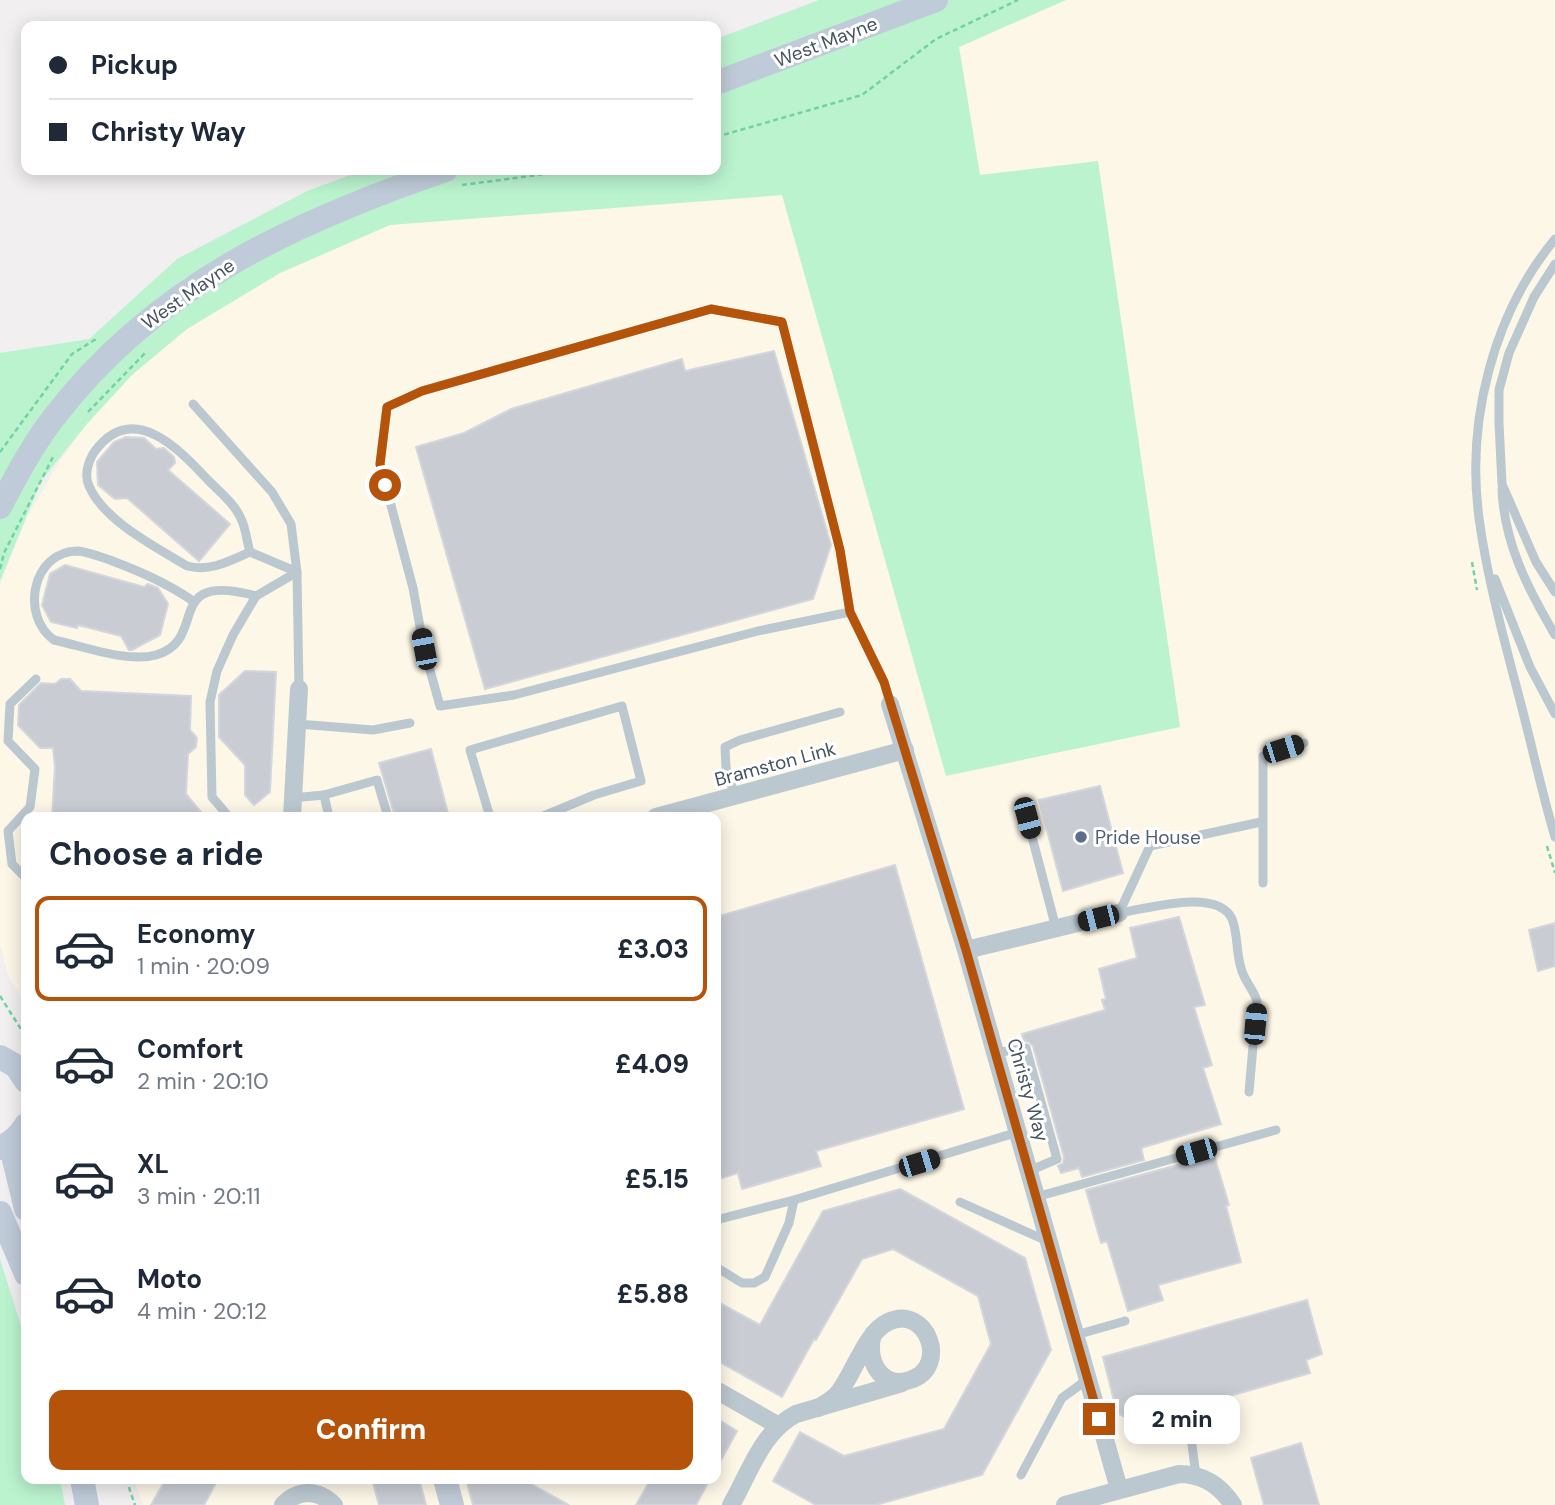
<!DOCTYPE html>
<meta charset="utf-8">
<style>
:root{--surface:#fff;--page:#f6f6f7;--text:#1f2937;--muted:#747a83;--line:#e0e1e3;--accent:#b45309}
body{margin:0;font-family:"DM Sans",sans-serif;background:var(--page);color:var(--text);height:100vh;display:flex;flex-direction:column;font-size:26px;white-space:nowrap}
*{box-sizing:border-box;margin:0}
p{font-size:23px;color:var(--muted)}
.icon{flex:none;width:38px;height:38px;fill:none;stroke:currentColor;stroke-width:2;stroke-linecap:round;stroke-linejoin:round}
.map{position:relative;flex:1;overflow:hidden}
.panel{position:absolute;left:21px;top:812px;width:700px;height:672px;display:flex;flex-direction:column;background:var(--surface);border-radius:14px;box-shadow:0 4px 18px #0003}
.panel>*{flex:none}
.top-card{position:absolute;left:21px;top:21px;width:700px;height:154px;border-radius:14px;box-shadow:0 4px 18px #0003;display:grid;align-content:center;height:154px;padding:0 28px;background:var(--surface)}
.end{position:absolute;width:32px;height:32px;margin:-16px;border:9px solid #b45309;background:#fff;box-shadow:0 0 0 4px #fff}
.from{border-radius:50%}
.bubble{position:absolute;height:49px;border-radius:14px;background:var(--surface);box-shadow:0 4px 18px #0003;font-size:23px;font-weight:800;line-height:49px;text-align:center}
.car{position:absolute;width:21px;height:42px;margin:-21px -10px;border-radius:9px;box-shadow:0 0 5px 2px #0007;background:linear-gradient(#222 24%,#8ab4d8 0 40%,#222 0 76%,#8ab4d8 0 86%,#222 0)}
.top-card b{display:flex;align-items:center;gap:24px;height:66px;font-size:26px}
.top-card b+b{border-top:2px solid var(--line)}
.top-card i{width:18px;height:18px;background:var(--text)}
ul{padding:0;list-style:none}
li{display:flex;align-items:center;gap:21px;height:105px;margin:0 14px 10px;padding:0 14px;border:4px solid transparent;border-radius:14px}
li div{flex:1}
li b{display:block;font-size:26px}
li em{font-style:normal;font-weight:800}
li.on{border-color:var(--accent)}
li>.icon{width:63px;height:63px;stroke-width:1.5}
h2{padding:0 28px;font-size:32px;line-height:84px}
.action{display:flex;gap:14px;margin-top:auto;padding:14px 28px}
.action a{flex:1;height:80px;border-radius:14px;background:var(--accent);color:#fff;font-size:28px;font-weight:800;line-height:80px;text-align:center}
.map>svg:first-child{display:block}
.commercial{fill:#fdf7e8}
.green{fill:#bbf3cf}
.building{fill:#c9cdd3;stroke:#d3d6dc;stroke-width:2}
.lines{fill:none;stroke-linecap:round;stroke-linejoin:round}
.path{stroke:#70d3a0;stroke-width:2.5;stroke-dasharray:5 3.5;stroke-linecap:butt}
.lane{stroke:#bcc8d0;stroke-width:9}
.street{stroke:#bcc8d0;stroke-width:18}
.secondary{stroke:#bfcbd8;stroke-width:24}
.route{stroke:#b45309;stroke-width:9}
.service-dot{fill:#5c6f8a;stroke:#fff;stroke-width:2.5}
.labels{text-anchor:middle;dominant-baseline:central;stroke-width:6;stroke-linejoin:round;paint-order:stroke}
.street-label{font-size:19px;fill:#46545f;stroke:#fff}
.service-label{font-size:19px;fill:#4e5e75;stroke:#fff;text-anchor:start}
</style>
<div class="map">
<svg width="1555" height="1505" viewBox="0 0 1555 1505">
<rect width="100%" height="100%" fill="#f2eff0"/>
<polygon class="commercial" points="1066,0 1555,0 1555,1505 143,1505 134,1479 716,1479 716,817 26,817 26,1006 8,975 0,944 0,585 27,517 60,461 92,417 142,365 187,329 280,273 390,225 782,195 1180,727 1098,162 980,175 959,46"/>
<g class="green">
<polygon points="819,0 1066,0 959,47 980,175 1098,161 1180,727 946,776 782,195 390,225 280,273 187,329 132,375 86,425 41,481 0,581 0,353 89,339 177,259 307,191 364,170 716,170 716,39"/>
<polygon points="0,1259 26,1342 26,1479 60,1479 65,1505 0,1505"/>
</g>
<g class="building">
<polygon points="774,351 831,545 813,599 485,689 416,447 464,433 511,409 682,359 685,371"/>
<polygon points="126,437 144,438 156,449 164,448 174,457 175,463 168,470 230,524 199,561 127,498 115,499 98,485 97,462 114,442"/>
<polygon points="65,565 144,587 148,584 158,588 168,604 160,635 132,650 129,650 121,636 78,625 77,628 51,622 42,605 50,574"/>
<polygon points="245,671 276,672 270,792 254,805 245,795 245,765 219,737 219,695"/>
<polygon points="61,679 70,679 81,691 191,696 190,730 197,738 196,747 188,754 186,794 205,817 52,817 55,767 53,748 40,748 18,725 19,705 41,683 55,684"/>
<polygon points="431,749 449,817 395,817 379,763"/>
<polygon points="1100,786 1123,873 1063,891 1039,800"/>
<polygon points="895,865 964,1109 816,1151 821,1166 742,1189 738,1173 716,1180 716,917"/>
<polygon points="1179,917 1205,1005 1194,1007 1212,1065 1203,1068 1221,1124 1141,1148 1144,1160 1082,1177 1079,1168 1061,1173 1058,1166 1063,1163 1064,1157 1033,1046 1029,1042 1024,1041 1022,1034 1105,1010 1102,1000 1106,999 1099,969 1137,958 1130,928"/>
<polygon points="1555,923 1555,966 1538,971 1529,930"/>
<polygon points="1214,1155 1229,1205 1226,1206 1241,1262 1158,1285 1163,1300 1128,1311 1107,1241 1101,1243 1086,1190"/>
<polygon points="900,1189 1025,1258 1051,1350 982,1475 876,1505 816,1505 773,1481 800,1432 844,1456 944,1429 991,1344 978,1296 893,1249 862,1259 816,1340 814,1339 782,1397 716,1360 716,1301 760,1325 823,1211"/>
<polygon points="1307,1300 1322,1354 1306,1360 1310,1373 1188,1408 1183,1418 1146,1428 1117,1413 1103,1357"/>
<polygon points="716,1418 737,1431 716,1469"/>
<polygon points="1301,1443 1319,1505 1264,1505 1251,1458"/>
<polygon points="166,1479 218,1479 204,1505 151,1505"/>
<polygon points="372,1479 419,1479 426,1505 379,1505"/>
<polygon points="466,1479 522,1479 569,1505 473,1505"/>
<polygon points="651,1479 710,1479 696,1505 636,1505"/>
</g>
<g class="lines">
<g class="path">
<polyline points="716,137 862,95 936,39 1018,0"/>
<polyline points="462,185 576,170"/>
<polyline points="88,412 147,351"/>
<polyline points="0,452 72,354 96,339"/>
<polyline points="1472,562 1477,590"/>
<polyline points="0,569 4,553 54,455"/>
<polyline points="1547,846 1555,873"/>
<polyline points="0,996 26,1037"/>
<polyline points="126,1479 135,1505"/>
</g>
<g class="lane">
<path d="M1555 239C1493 314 1466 421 1479 518 1487 577 1503 636 1518 693 1531 741 1541 790 1555 837"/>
<polyline points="1555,264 1534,297 1509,353 1499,390 1499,423 1502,484 1536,562 1555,592"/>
<polyline points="193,404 272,492 291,524 297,572 256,596 233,635 217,671 210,702 212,797 229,817"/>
<path d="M1502 489C1504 543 1528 589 1555 635"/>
<path d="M250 552C247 542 246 530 242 521 236 505 220 492 208 480 179 449 133 400 95 451 88 461 84 475 89 486 104 521 156 547 187 566 210 572 230 561 250 552L297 572 299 689"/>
<polyline points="1495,579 1530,667 1555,714"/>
<path d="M193 601C165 582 141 572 110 560 100 557 88 552 78 551 32 551 20 616 54 640 83 646 127 663 156 655 210 640 161 570 256 596"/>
<polyline points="850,612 758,631 514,695 440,706 424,649 413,588 380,464 387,407 422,391 711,309 782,322 840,550 850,612 884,682 890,704"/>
<polyline points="298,724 373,730 410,723"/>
<polyline points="324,795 329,817"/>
<polyline points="735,796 726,768 725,747 740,740 840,712"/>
<polyline points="292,798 324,795 377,780 388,817"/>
<polyline points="490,817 470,750 622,706 641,781 594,795 541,817"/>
<polyline points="1027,818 1056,928"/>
<polyline points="26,878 12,864 8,831 30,807 35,769 8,741 10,704 36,679"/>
<polyline points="1263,883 1263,756 1304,743"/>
<path d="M1119 913C1146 909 1218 887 1232 919 1238 933 1236 953 1241 968 1244 981 1253 988 1257 1001L1249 1092"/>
<polyline points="1119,913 1150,846 1261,822"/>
<polyline points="995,1053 1026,1048 1057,1159 1029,1171"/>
<polyline points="1036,1197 1276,1130"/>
<polyline points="960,1202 1047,1241"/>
<polyline points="716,1220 794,1200 1018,1132"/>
<polyline points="716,1267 742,1283 754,1283 765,1277 789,1223 794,1200"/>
<polyline points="1076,1335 1125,1321"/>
<polyline points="1190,1429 1196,1476"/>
<polyline points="1021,1475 1062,1398 1088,1379"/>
</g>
<g class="street">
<polyline points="890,704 966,950 1119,1489"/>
<polyline points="292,817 299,689"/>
<polyline points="656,817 905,750"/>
<polyline points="966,950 1119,913"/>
<polyline points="716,1390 779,1426"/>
<path d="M818 1408C826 1403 834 1399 839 1392 854 1373 866 1332 888 1322 926 1303 951 1367 910 1380 880 1390 865 1358 873 1334"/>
<path d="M283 1505C298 1489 318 1489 334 1505"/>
<path d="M731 1505C749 1474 762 1431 796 1414L902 1383"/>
<path d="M1065 1505 1179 1474C1202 1474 1220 1485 1233 1505"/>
</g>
<g class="secondary">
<polyline points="716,83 936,0"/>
<path d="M0 507C16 476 33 444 55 416 156 285 294 222 446 170"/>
<polyline points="0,1057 16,1066 26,1081"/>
<polyline points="10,1143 26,1209"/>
<path d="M0 1148C12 1142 19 1136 26 1125"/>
<polyline points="0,1213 26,1274"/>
<polyline points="82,1479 87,1505"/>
<polyline points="445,1479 452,1505"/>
</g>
</g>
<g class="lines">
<polyline class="route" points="385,485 380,464 387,407 422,391 711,309 782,322 840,550 850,612 884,682 966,950 1099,1419"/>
</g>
<circle class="service-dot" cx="1081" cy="837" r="7"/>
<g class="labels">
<g class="street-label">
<text transform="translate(826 42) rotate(-21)">West Mayne</text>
<text transform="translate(188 294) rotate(-35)">West Mayne</text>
<text transform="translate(775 764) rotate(-15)">Bramston Link</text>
<text transform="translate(1028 1090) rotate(74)">Christy Way</text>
</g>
<g class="service-label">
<text x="1095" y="837">Pride House</text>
</g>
</g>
</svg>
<i class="end from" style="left:385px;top:485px"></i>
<i class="end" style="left:1099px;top:1419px"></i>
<div class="bubble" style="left:1124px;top:1395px;width:116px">2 min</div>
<i class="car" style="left:424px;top:649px;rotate:349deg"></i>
<i class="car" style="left:1283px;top:749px;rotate:72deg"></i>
<i class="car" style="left:1027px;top:818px;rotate:165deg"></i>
<i class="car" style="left:1098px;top:918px;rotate:256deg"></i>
<i class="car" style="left:1255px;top:1024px;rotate:5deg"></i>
<i class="car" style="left:1196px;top:1152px;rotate:254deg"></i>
<i class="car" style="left:919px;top:1163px;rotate:73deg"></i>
<div class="top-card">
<b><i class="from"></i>Pickup</b>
<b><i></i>Christy Way</b>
</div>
<section class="panel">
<h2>Choose a ride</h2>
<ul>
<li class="on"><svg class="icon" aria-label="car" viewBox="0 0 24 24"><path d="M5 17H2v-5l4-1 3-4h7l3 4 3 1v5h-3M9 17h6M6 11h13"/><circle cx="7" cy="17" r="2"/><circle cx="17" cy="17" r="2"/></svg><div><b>Economy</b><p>1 min · 20:09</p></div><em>£3.03</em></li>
<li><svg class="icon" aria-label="car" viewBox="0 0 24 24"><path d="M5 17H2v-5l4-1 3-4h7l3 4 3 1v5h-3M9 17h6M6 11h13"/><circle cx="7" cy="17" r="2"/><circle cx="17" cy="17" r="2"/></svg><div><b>Comfort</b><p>2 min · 20:10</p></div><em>£4.09</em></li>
<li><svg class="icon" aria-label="car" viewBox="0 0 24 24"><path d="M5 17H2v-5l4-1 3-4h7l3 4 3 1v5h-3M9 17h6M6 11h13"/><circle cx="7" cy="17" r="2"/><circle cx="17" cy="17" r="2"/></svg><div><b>XL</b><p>3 min · 20:11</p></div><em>£5.15</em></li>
<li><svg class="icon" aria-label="car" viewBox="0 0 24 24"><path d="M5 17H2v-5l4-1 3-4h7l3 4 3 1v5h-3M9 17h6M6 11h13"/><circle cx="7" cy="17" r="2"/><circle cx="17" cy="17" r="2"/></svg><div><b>Moto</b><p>4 min · 20:12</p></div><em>£5.88</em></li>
</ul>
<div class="action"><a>Confirm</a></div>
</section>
</div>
